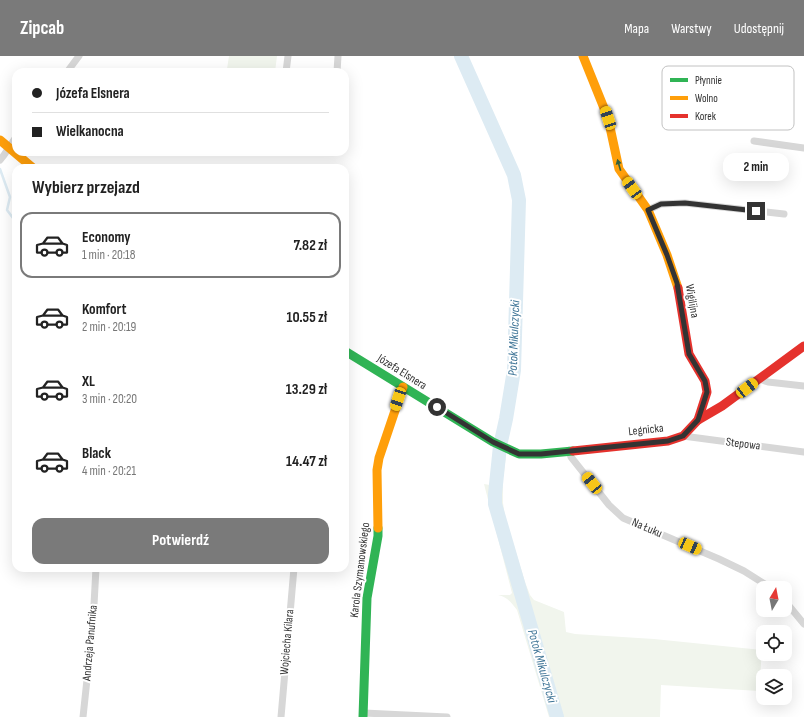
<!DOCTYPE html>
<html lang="pl">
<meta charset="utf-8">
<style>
:root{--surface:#fff;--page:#f6f6f6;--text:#222;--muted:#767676;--line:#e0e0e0;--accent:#7a7a7a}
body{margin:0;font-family:"Sofia Sans Condensed",sans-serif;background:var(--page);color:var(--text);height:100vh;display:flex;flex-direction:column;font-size:15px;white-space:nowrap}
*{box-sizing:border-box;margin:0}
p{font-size:13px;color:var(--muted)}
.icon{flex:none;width:22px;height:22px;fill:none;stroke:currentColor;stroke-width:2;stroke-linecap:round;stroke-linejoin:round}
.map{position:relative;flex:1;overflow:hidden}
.side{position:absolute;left:12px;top:108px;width:337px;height:408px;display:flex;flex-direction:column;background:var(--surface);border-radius:12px;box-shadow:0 4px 16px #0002}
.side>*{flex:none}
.guide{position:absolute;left:12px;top:12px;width:337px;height:88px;border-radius:12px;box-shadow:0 4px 16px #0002;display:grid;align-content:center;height:88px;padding:0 20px;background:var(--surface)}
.needle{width:26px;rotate:10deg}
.tools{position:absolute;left:756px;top:525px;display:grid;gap:8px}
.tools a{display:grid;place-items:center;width:36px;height:36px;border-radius:8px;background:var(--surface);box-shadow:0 4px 16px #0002;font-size:20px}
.end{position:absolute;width:18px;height:18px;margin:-9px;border:5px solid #333;background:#fff;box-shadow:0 0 0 2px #fff}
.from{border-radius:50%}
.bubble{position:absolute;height:28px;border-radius:12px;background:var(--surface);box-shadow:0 4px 16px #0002;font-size:13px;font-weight:700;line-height:28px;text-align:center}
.car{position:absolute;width:12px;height:24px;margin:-12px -6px;border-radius:5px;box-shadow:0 0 3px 1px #0007;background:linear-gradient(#f5c518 24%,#345 0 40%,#f5c518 0 76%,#345 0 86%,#f5c518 0)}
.guide b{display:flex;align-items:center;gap:14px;height:38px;font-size:15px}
.guide b+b{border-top:1px solid var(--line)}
.guide i{width:10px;height:10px;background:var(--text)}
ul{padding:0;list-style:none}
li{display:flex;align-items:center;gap:12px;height:66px;margin:0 8px 6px;padding:0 12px;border:2px solid transparent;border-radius:12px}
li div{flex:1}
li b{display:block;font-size:15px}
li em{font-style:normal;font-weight:700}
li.active{border-color:var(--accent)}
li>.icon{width:36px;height:36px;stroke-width:1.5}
h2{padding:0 20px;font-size:18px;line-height:48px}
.cta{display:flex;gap:8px;margin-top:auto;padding:8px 20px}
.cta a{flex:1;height:46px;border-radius:12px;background:var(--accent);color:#fff;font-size:16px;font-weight:700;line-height:46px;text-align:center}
header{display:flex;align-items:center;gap:24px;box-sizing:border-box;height:56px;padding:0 20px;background:var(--accent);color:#fff}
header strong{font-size:19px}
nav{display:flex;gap:22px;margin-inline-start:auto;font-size:14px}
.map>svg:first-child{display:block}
.green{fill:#f1f5ed}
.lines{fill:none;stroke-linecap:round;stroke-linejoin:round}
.stream{stroke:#ddebf3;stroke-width:2.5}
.river{stroke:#ddebf3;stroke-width:14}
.street{stroke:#d7d7d7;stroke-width:7}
.fast{stroke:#30b455;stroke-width:9}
.slow{stroke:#ff9f0a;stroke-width:9}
.jam{stroke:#e5322d;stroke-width:9}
.oneway{fill:#32603f}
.route{stroke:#333;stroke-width:5}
.labels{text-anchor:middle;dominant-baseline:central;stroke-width:4;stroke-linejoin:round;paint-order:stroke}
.street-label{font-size:12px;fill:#333;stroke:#fff}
.water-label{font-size:13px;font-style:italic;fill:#3f7597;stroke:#fff}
.key{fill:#fff;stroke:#c2c2c2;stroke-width:1}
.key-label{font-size:11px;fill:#333}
</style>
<header>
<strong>Zipcab</strong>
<nav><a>Mapa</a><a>Warstwy</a><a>Udostępnij</a></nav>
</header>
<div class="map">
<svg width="804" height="661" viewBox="0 0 804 661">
<rect width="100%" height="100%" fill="#fff"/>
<g class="green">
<polygon points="229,0 277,0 275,16 246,16 227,13"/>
<path d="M494 394 506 400 503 423V447L505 460 525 526 530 539 534 544 564 556 566 576 575 578 654 583 762 594 759 635 661 629 660 661H549L517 554C511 546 507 541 498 539H510L512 537 484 428 490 429Z"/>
</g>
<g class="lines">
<g class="stream">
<polyline points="0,113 10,141 7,154 16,166"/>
<polyline points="499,376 503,377"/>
</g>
<polyline class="river" points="461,0 514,119 519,144 514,314 506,363 500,390 495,438 495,448 557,661"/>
<g class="street">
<polyline points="67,16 79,0"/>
<polyline points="286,16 288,0"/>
<polyline points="337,16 338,0"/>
<polyline points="754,85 804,92"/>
<polyline points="0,104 4,99 16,81"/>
<polyline points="648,154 661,148 685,147 784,158"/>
<polyline points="759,323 768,326 804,330"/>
<polyline points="683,380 804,396"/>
<polyline points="569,394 571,401 609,449 623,462 719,503 744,515 771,532"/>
<polyline points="785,545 804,568"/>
<polyline points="364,657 447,661"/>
<polyline points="83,661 93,567 96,512"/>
<polyline points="281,661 294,512"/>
</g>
<g class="fast">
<polyline points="345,295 493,386 519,398 541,398 573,395"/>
<polyline points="363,661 367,542 378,480 378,472"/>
</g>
<g class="slow">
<polyline points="583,0 608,62 619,113 648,154 667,199 678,232"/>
<polyline points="0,84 33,112"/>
<polyline points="378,472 377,414 379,402 403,331"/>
</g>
<g class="jam">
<polyline points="678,232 689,298 705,325 707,336 698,364"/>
<polyline points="573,395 668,385 683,380 698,364 722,350 804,290"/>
</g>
</g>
<defs><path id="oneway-solid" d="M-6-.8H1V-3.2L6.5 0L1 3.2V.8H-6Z"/></defs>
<use class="oneway" href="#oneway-solid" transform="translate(619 109) rotate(-106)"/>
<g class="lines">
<polyline class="route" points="437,351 493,386 519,398 541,398 668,385 683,380 698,364 707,336 705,325 689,298 677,227 667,199 648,154 661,148 685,147 756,155"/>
</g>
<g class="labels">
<g class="street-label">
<text transform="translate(692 245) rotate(80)">Wigilijna</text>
<text transform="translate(402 316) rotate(32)">Józefa Elsnera</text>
<text transform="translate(646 374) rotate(-6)">Legnicka</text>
<text transform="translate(743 388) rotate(7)">Stepowa</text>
<text transform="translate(647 472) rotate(23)">Na Łuku</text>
<text transform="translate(360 514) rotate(-83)">Karola Szymanowskiego</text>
<text transform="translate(287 586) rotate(-85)">Wojciecha Kilara</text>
<text transform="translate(90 587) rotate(-85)">Andrzeja Panufnika</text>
</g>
<g class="water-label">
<text transform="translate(514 282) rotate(-88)">Potok Mikulczycki</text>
<text transform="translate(542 610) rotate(74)">Potok Mikulczycki</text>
</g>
</g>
<rect x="662" y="10" width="132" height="64" rx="6" class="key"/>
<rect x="670" y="22" width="18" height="4" fill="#30b455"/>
<rect x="670" y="40" width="18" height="4" fill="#ff9f0a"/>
<rect x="670" y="58" width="18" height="4" fill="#e5322d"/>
<g class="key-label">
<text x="695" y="28">Płynnie</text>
<text x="695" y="46">Wolno</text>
<text x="695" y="64">Korek</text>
</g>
</svg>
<div class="tools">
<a><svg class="needle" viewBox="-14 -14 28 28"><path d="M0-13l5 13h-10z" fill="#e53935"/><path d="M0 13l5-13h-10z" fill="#767676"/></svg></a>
<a><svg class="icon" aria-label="locate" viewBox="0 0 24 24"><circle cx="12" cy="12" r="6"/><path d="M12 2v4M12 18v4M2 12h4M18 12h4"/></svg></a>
<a><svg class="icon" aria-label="layers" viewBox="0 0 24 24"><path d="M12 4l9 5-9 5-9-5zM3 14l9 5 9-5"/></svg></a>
</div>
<i class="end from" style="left:437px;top:351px"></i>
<i class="end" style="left:756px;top:155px"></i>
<div class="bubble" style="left:723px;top:97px;width:66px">2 min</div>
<i class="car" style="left:608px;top:62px;rotate:342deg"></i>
<i class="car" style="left:632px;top:132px;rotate:324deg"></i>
<i class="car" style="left:747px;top:332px;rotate:53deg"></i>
<i class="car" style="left:398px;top:343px;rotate:198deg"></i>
<i class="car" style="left:592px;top:427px;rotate:321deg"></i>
<i class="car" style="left:690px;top:490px;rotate:114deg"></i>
<div class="guide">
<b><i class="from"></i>Józefa Elsnera</b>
<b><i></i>Wielkanocna</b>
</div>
<section class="side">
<h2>Wybierz przejazd</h2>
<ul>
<li class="active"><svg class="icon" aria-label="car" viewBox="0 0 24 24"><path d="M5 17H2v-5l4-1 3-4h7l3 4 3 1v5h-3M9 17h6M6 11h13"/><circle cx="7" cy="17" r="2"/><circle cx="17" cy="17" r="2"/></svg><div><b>Economy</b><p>1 min · 20:18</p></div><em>7.82 zł</em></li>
<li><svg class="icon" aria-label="car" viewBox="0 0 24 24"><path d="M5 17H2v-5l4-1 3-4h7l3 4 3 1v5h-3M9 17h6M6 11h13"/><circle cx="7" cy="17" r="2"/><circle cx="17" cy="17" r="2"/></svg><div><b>Komfort</b><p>2 min · 20:19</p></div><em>10.55 zł</em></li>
<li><svg class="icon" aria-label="car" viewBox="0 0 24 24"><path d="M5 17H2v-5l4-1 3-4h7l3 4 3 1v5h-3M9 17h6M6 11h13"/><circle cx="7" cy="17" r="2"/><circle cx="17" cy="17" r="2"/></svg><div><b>XL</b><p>3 min · 20:20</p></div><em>13.29 zł</em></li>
<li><svg class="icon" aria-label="car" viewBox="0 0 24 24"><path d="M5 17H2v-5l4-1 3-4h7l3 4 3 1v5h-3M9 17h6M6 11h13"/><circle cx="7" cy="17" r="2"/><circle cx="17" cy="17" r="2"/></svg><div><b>Black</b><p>4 min · 20:21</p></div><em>14.47 zł</em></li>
</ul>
<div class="cta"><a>Potwierdź</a></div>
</section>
</div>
